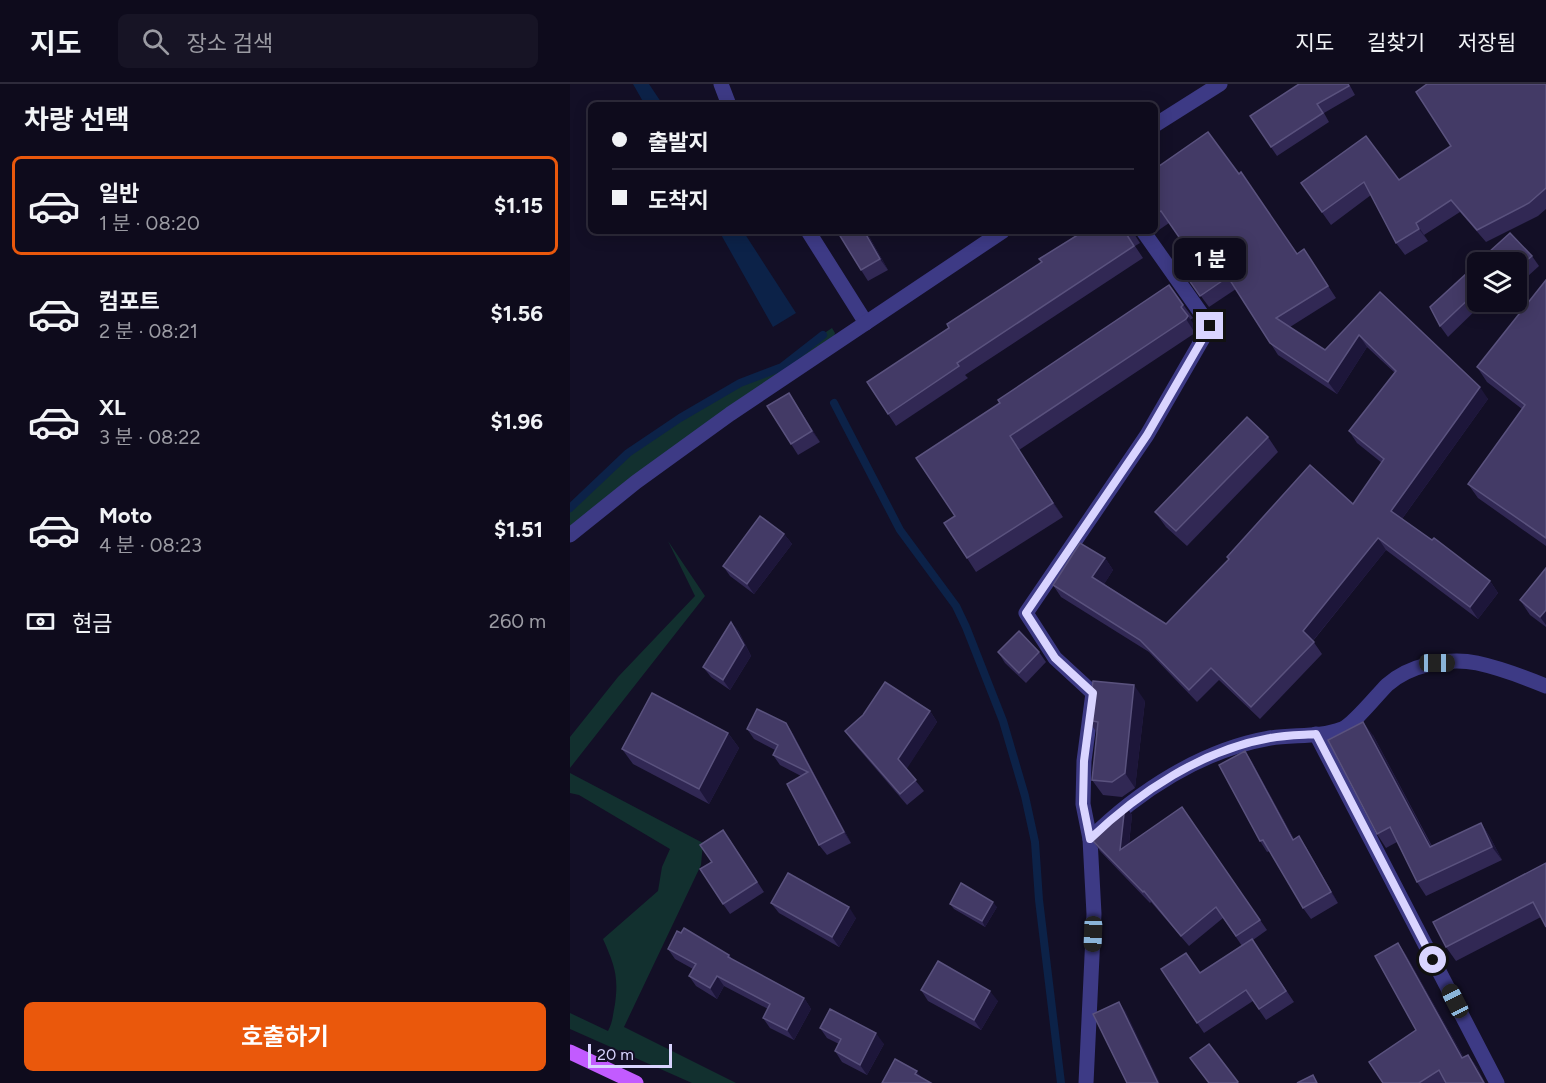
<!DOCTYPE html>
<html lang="ko">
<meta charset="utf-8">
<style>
:root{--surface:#0e0b1c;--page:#171425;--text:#f1f3f6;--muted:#9b9ba3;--line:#2e2b3b;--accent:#ea580c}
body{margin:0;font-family:Figtree,"Noto Sans KR",sans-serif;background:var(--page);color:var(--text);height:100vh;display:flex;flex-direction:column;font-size:22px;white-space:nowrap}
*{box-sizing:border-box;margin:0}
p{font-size:20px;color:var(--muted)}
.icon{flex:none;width:33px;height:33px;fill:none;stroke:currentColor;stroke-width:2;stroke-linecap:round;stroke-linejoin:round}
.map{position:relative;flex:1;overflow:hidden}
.drawer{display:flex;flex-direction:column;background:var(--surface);width:570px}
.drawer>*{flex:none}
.top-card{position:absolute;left:18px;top:18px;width:570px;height:132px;border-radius:9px;box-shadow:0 3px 15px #0003,0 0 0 2px var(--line);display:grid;align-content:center;height:132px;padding:0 24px;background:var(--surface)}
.buttons{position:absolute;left:897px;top:168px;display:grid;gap:12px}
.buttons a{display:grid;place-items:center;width:60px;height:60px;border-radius:9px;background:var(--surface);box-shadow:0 3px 15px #0003,0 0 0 2px var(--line);font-size:30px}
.scale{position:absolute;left:18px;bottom:15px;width:84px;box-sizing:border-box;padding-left:6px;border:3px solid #d9d4ff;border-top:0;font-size:16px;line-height:21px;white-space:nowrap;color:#d9d4ff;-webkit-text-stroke:4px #130f26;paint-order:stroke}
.end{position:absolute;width:27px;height:27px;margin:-14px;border:8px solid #d9d4ff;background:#111;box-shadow:0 0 0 3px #111}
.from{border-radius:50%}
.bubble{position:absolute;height:42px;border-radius:9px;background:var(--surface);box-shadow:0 3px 15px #0003,0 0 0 2px var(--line);font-size:20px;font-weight:700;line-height:42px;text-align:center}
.car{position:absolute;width:18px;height:36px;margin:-18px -9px;border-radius:8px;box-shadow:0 0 4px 2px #0007;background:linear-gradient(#222 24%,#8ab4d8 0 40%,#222 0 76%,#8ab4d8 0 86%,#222 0)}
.top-card b{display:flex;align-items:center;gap:21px;height:57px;font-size:22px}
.top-card b+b{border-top:2px solid var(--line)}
.top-card i{width:15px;height:15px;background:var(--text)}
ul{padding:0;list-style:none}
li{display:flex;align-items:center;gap:18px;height:99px;margin:0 12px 9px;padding:0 12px;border:3px solid transparent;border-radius:9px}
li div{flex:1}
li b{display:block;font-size:22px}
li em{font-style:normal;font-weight:700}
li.active{border-color:var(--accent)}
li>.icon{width:54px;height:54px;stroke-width:1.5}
h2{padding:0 24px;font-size:27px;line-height:72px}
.pay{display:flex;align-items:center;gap:15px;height:66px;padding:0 24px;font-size:22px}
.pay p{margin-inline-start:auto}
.primary-button{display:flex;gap:12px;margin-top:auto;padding:12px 24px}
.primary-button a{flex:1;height:69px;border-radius:9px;background:var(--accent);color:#fff;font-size:24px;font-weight:700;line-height:69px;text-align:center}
header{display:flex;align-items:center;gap:36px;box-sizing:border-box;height:84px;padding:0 30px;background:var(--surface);border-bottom:2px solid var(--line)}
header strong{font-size:28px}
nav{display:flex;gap:33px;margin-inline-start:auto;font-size:21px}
.search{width:420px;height:54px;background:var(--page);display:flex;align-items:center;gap:15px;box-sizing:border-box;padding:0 21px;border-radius:9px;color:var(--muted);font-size:22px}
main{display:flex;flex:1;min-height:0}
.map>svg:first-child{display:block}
.green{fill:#12302f}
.water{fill:#0c2248}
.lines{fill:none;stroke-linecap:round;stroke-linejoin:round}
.stream{stroke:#0c2248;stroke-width:8}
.minor{stroke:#3d3a85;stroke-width:15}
.major{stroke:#c25bff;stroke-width:15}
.wall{fill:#312854}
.shaded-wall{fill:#1d163a}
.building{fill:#433a66;stroke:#5a527e;stroke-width:1.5}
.route{stroke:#d9d4ff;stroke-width:8}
</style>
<header>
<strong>지도</strong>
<div class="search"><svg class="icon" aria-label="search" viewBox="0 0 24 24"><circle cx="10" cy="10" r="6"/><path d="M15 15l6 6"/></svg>장소 검색</div>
<nav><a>지도</a><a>길찾기</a><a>저장됨</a></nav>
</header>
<main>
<section class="drawer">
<h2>차량 선택</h2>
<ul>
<li class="active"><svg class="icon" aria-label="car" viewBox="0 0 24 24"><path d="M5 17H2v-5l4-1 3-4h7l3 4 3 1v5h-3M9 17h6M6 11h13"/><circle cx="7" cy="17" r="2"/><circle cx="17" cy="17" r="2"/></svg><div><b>일반</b><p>1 분 · 08:20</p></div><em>$1.15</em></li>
<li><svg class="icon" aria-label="car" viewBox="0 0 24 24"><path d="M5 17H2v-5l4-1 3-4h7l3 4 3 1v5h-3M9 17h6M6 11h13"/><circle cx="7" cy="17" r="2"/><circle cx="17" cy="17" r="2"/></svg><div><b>컴포트</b><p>2 분 · 08:21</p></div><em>$1.56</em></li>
<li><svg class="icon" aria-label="car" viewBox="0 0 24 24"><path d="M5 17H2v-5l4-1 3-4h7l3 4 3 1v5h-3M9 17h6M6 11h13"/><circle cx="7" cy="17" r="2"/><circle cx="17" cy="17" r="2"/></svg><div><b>XL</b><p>3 분 · 08:22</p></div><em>$1.96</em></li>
<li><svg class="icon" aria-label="car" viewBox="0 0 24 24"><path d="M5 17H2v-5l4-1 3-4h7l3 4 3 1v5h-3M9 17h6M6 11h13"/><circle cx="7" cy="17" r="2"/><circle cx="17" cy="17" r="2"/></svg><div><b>Moto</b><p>4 분 · 08:23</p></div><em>$1.51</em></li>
</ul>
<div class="pay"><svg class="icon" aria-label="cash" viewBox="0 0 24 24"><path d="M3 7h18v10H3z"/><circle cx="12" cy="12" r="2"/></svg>현금<p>260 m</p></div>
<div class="primary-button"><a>호출하기</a></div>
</section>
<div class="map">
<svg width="976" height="999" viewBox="0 0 976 999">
<rect width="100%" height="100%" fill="#130f26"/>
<g class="green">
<polygon points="262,244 265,249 264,254 0,449 0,427 59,370 112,335 171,301 213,285 254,253 256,248"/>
<polygon points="98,457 135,512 0,684 0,653 48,593 125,512"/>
<path d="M0 689 133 759 131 781 54 943 166 999H122L0 945V929L38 947C43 938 43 929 45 920 49 892 44 880 33 855L88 807 92 783 100 765 9 711 0 709Z"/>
</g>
<g class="water">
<polygon points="63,0 79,0 93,21 75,21"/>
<polygon points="149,147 173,147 226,229 203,243"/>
</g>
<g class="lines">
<g class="stream">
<polyline points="264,319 330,446 386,522 396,543 433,637 455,712 465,758 469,816 491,999"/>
<polyline points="0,424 58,369 110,334 170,299 212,283 253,251"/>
</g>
<g class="minor">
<polyline points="151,0 159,21"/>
<polyline points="585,41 650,0"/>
<polyline points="238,147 296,239"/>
<polyline points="0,451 66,398 160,330 433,147"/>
<polyline points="746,650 927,999"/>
<polyline points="520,755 513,720 514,677 523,609 485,574 456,529 577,351 640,242 573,147"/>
<path d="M516 999 524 830 520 755C568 707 632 666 700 654 723 650 749 654 772 645 783 641 807 611 817 601 839 581 878 573 907 579 930 584 954 593 976 602"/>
</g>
<polyline class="major" points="0,968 66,999"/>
</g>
<g class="wall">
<polygon points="729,0 779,0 785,11 754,29 759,38 707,72 680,32"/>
<polygon points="976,0 976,125 968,132 916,158 890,128 854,151 858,157 835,171 826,159 801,111 761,141 731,99 829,96"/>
<polygon points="585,102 742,177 766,214 720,243 755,266 810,208 918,315 832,435 920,497 928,509 908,535 816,466 743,557 752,570 690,635 649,596 627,618 579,568 491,513 483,501 535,474 543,486 534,500 596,540 659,475 657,473 783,420 812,379 787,359 779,347 825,289 797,263 767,310 708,271 666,205 639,223 616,192 628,184 627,179 599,139 586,148 585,147"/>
<polygon points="296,147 318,186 298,197 291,186"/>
<polygon points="514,147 564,147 563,148 570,159 565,162 573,174 395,291 398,294 326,342 297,298 379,244 472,178"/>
<polygon points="962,172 969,182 946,203 946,178"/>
<polygon points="908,179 908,218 930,218 919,228 911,221 878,253 870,242"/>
<polygon points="976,196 976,462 908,414 898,400 952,325 917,298 907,283"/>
<polygon points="599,201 623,234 620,236 627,245 625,249 449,366 493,433 406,488 397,474 385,432 430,319"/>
<polygon points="219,309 250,358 228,371 221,360"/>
<polygon points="698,353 708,368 617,462 596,443 585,428"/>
<polygon points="214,450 222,460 184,510 160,492 153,482"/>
<polygon points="976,484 976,543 960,531 950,516"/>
<polygon points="161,538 169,548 181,572 160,606 141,593 133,583"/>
<polygon points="428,568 469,568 476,578 456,599 435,579"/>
<polygon points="575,617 565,704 552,713 533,711 522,696 527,649 518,636"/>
<polygon points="360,627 367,638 336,685 354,707 337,721 282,657 275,647"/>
<polygon points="216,639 223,650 281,759 257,771 249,761 231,692 210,681 203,671 205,666 184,655 177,645"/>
<polygon points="158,649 169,664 139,720 63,680 52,665"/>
<polygon points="803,651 862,762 911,739 920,753 932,776 856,812 847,798 827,758 816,764 807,750"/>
<polygon points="675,667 682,678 724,755 736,763 768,819 741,835 733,824 700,767 697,768 690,757"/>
<polygon points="555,721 562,731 559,760 612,723 697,846 683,856 724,918 696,936 683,917 634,949 591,885 630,889 672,862 653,834 619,862 581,818 580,819 530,767 523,757"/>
<polygon points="160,756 194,808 160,830 153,820 142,778"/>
<polygon points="976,779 971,833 886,877 876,863"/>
<polygon points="201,819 286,834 269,863 209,829"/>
<polygon points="380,820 427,823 415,843 384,825"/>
<polygon points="828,859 836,871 894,974 898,971 907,983 915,999 813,999 846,946"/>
<polygon points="98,865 159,871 163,876 234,914 241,925 224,956 200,944 193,934 198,925 154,902 147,915 126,902 119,892 123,885 105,875"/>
<polygon points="351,906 428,917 411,946 358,917"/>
<polygon points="250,944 314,960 297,991 272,978 265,967 269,960 257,954"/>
</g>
<g class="shaded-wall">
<polygon points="846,139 858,157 849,145"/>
<polygon points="294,147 296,147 318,186 310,175"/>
<polygon points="618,232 627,245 625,249 616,235"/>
<polygon points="789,251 797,263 767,310 758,298"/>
<polygon points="910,303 918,315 829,439 821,427"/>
<polygon points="219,309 226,320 250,358 242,347"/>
<polygon points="440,352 449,366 493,433 483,419"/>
<polygon points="214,450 222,460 184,510 177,500"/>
<polygon points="808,454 816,466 741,559 733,547"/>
<polygon points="535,474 543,486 531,505 522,493"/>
<polygon points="920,497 928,509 908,535 900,523"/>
<polygon points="976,526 976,541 970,533"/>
<polygon points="161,538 169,548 181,572 160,606 153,596"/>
<polygon points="564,601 575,617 565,704 555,689"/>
<polygon points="360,627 367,638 336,686 328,675"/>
<polygon points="793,638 803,651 869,777 860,763"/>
<polygon points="216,639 223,650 281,759 274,748"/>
<polygon points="158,649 169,664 139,720 129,705"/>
<polygon points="675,667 682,678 730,766 723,756"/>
<polygon points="555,721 562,731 557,777 550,766"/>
<polygon points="911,739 920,753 932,776 922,763"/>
<polygon points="729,752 736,763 768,819 761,808"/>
<polygon points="423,818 427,823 415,843 412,837"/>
<polygon points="279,823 286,834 269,863 262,853"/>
<polygon points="828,859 836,871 901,986 892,974"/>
<polygon points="147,892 154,902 147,915 140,904"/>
<polygon points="420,907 428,917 411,946 404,936"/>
<polygon points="234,914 241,925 224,956 217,946"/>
<polygon points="549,918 556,928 590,999 588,999"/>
<polygon points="306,949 314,960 297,991 290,981"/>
<polygon points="898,971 907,983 915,999 914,999"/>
<polygon points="347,987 356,999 345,990"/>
</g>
<g class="building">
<polygon points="729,0 778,0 779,2 747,20 753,29 701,63 680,32"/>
<polygon points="857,0 976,0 976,104 959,119 907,146 881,116 846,139 849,145 826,159 794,98 752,128 731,99 796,52 829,96 881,62 846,8"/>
<polygon points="638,48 669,90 671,88 727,170 734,165 758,202 706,234 755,266 810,208 910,303 821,427 862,456 864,454 920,497 900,523 808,454 733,547 744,558 681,623 641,584 619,606 570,556 483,501 510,459 535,474 522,493 596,540 659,475 657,473 740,381 783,420 814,375 779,347 826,287 789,251 758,298 700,259 658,193 630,212 616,192 628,184 627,179 591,127 585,131 585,102 589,99 585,93 585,85"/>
<polygon points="267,147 294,147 310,175 291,186"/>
<polygon points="514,147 561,147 557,151 564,162 387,279 389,282 318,330 297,298 379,244 377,240 472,178 469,175"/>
<polygon points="940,149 962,172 946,185 946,178 908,178"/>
<polygon points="908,179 908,214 904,210 870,242 860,223"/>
<polygon points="976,196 976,454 898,400 955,321 907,283"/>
<polygon points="599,201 613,221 611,223 618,232 616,235 440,352 483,419 397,474 374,439 385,432 346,374 430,319 428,316"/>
<polygon points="219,309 242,347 221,360 197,322"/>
<polygon points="677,333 698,353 606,447 585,428"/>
<polygon points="190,432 214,450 177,500 153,482"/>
<polygon points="976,484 976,526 970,533 950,516"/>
<polygon points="161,538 174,561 153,596 133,583"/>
<polygon points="449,547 469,568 449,589 428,568"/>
<polygon points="523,597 564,601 555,689 542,698 522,696 528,638 518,636"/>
<polygon points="315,598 360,627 328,675 346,696 330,710 275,647 293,631"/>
<polygon points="82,609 158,649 129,705 52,665"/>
<polygon points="187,625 216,639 274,748 249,761 217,700 238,688 203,671 208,661 177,645"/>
<polygon points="793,638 860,763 911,739 922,763 847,798 820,743 807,750 758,656"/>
<polygon points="675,667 723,756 729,752 761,808 733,824 693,756 690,757 649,681"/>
<polygon points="555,721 550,766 612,723 690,836 666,852 646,823 611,852 574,807 573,808 523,757 523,750"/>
<polygon points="153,746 187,798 153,820 130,785 142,778 130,761"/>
<polygon points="976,779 976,843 963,818 876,863 863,838"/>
<polygon points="218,789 279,823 262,853 201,819"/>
<polygon points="391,799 423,818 412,837 380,820"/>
<polygon points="114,844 159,871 158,873 234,914 217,946 193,934 200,920 147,892 140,904 119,892 126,880 98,865 107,847 111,849"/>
<polygon points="682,855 716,907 689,925 676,906 627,939 591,885 616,869 630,889"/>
<polygon points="828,859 892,974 898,971 914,999 876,999 869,986 849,999 813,999 799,978 846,946 805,872"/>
<polygon points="368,877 420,907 404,936 351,906"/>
<polygon points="549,918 588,999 557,999 523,930"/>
<polygon points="260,925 306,949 290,981 265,967 271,955 250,944"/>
<polygon points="639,960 668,998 667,999 638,999 639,999 620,974"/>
<polygon points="325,975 347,987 345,990 361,999 312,999"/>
<polygon points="743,991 747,999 727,999"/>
</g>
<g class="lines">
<path class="route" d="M640 242 577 351 456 529 485 574 523 609 514 677 513 720 520 755C569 708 632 666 700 654 715 651 731 651 746 650L863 876"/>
</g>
</svg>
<div class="buttons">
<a><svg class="icon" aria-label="layers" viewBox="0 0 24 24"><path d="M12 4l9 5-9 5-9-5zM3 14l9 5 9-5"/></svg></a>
</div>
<div class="scale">20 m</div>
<i class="end from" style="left:863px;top:876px"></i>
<i class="end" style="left:640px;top:242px"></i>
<div class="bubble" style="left:604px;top:154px;width:72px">1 분</div>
<i class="car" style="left:867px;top:579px;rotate:90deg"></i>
<i class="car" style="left:523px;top:850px;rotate:182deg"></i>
<i class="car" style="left:885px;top:917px;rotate:333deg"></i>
<div class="top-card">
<b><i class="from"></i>출발지</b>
<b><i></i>도착지</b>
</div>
</div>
</main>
